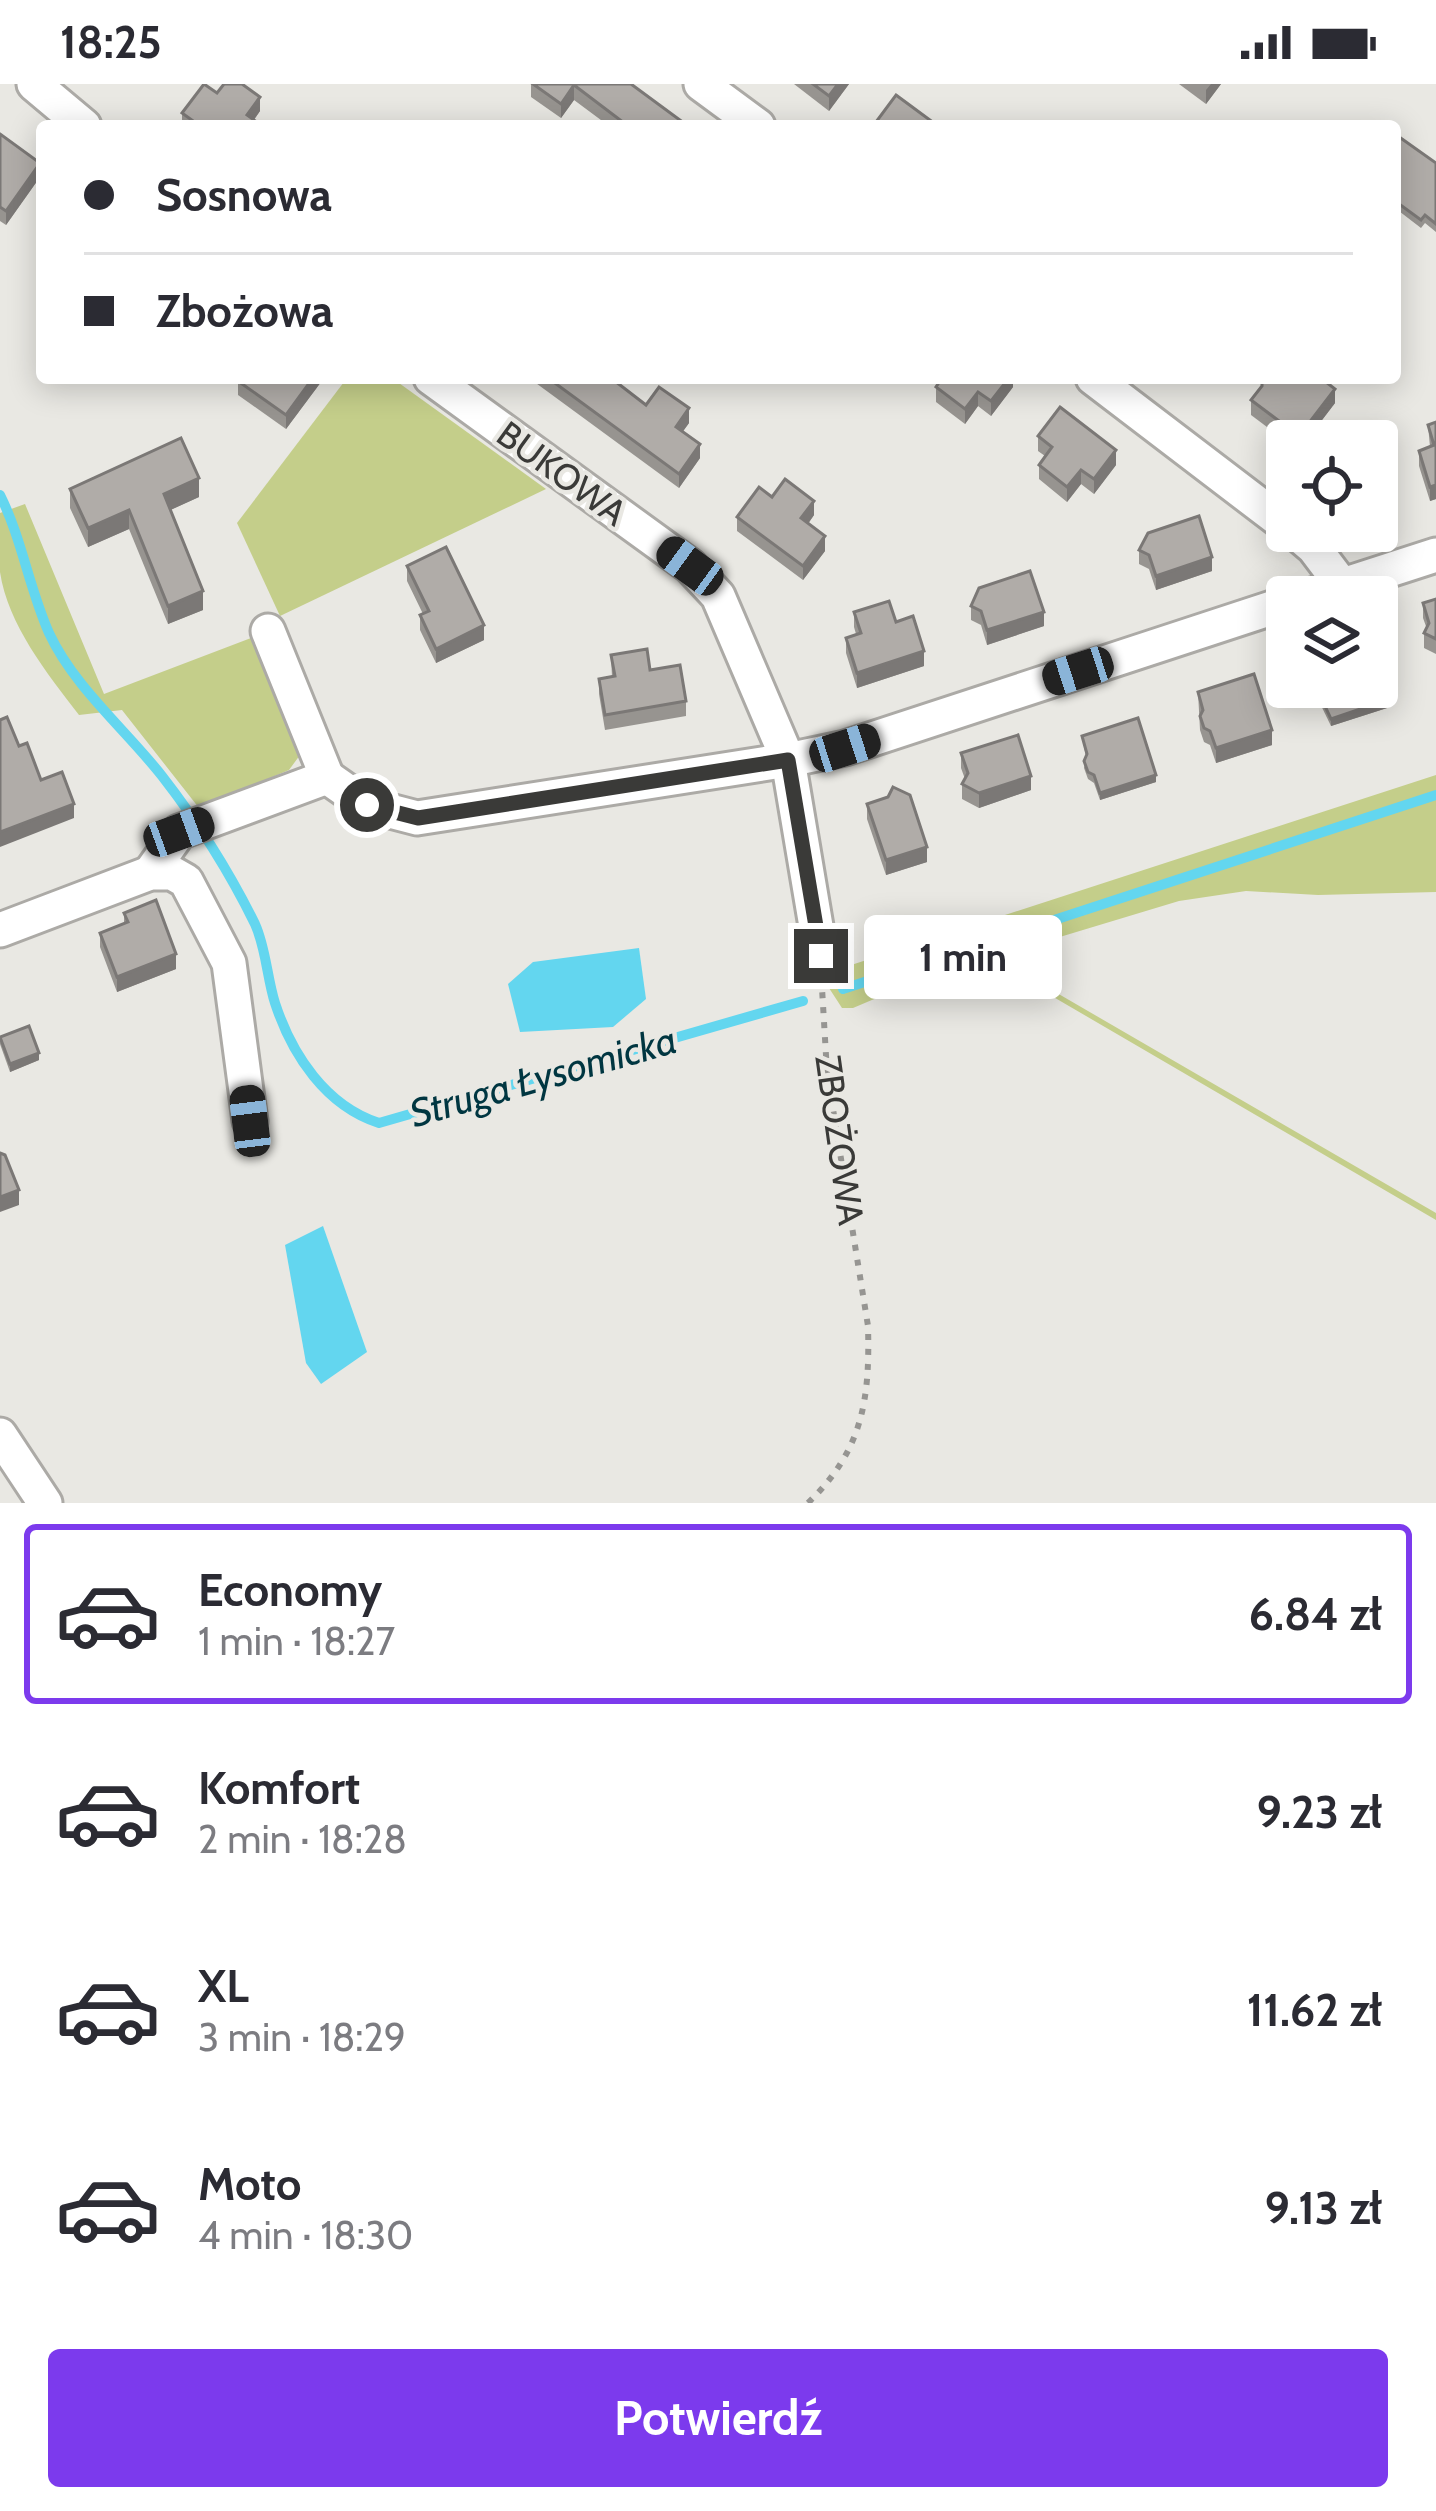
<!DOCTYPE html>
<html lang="pl">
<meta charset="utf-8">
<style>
:root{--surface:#fff;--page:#f7f7f7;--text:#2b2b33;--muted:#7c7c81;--line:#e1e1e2;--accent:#7c3aed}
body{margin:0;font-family:Cabin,sans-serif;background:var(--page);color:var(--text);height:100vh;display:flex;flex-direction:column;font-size:45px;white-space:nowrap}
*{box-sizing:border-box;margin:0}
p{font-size:39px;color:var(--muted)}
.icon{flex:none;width:66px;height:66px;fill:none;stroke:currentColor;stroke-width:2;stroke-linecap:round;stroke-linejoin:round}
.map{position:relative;height:1419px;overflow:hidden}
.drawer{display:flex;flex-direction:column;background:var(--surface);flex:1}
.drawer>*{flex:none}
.guide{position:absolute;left:36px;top:36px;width:1365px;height:264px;border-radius:12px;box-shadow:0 6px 30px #0003;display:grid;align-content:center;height:264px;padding:0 48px;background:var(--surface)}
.buttons{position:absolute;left:1266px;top:336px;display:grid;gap:24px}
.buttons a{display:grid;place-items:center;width:132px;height:132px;border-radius:12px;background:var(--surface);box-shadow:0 6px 30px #0003;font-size:60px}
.end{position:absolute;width:54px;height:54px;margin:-27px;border:15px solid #3a3a38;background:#fff;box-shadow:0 0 0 6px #fff}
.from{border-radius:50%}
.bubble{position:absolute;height:84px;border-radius:12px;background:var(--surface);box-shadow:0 6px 30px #0003;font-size:39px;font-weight:700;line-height:84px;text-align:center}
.car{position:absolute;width:36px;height:72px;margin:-36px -18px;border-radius:15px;box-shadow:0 0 9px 3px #0007;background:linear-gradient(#222 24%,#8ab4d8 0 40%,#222 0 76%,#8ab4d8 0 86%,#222 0)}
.guide b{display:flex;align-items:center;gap:42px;height:114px;font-size:45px}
.guide b+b{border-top:3px solid var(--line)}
.guide i{width:30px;height:30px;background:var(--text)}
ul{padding:21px 0 0;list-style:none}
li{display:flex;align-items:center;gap:36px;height:180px;margin:0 24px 18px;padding:0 24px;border:6px solid transparent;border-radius:12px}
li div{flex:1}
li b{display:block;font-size:45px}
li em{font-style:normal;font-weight:700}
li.active{border-color:var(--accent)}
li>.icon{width:108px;height:108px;stroke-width:1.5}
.button{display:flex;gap:24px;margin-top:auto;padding:24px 48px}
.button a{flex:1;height:138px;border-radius:12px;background:var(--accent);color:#fff;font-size:48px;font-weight:700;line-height:138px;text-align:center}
.status{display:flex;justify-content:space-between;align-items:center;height:84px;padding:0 60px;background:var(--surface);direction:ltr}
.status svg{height:33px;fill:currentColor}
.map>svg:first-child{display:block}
.green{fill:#c4ce8a}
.water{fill:#63d6ef}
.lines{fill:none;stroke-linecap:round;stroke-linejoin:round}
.stream{stroke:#63d6ef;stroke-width:10}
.minor-casing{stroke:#acaaa6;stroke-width:39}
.path{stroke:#969592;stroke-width:6;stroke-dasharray:6 9;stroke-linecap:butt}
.minor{stroke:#fff;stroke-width:33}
.wall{fill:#979490}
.shaded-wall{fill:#7b7876}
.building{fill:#b0aca8;stroke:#7b7876;stroke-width:3}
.route{stroke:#3a3a38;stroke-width:15}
.labels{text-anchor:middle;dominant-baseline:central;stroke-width:9;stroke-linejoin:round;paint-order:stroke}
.street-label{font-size:36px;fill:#3a3a38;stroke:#e9e8e3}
.water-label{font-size:39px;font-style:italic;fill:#003641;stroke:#e9e8e3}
</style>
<div class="status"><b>18:25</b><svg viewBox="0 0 49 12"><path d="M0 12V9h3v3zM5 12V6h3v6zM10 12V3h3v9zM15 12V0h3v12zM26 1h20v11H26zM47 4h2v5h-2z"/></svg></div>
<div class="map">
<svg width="1436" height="1419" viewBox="0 0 1436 1419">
<rect width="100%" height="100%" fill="#e9e8e3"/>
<g class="green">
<polygon points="347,294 392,294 546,405 280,532 237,439"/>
<path d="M25 420 104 610 251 554 300 671 289 686 199 724 122 626 79 631C47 589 8 541 0 488 0 469 0 448 0 429Z"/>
<path d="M1436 691V808L1318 811 1246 807 1179 817 1030 862 1019 872 1020 883 1038 898 1436 1129V1136L1026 897C959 881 915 898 853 924H842L829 904 828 882 843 878 845 883Z"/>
</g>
<g class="water">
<polygon points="639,864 646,915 613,943 520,948 508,900 533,878"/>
<polygon points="323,1142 367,1268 321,1300 306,1279 285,1161"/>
</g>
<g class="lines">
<g class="stream">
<path d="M0 411C22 455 29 504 49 549 74 603 126 646 162 692 197 737 230 789 255 840 266 864 267 894 275 919 292 971 326 1022 379 1039L803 917"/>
<polyline points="843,905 1436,711"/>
</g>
<defs>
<g id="minor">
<polyline points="34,0 84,42"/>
<polyline points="701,0 758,42"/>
<polyline points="431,294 690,482 718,512 788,676 821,872"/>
<polyline points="1093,294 1287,442"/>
<polyline points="1294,447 1314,464 1342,501"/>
<polyline points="1306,513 1436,471"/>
<polyline points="327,693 367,721 417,734 788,676 845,664 1287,519"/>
<polyline points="150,789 179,748 327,693 268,547"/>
<polyline points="0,846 150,789 172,789 186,797 229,879 250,1037"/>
<polyline points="0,1351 45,1419"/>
</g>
</defs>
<use href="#minor" class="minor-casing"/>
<path class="path" d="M808 1419C863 1366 870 1315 868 1242L827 988 822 904"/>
<use href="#minor" class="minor"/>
</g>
<g class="wall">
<polygon points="531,0 631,0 688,42 609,42 574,16 561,34 531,13"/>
<polygon points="794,0 849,0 829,27"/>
<polygon points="1179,0 1221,0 1206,20"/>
<polygon points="217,9 260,27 254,36 261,42 182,42 182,29"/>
<polygon points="0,50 40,93 6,141 0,137"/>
<polygon points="1395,50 1436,79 1436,148 1425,139 1421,144 1395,124"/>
<polygon points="321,294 321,298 286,345 238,311 238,297"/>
<polygon points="529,294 611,294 646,321 689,339 683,347 700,374 679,404"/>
<polygon points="940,294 1013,294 1013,303 991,332 978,322 965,340 936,318 936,303 942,295"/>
<polygon points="1251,316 1335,319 1306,357 1287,358 1251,331"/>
<polygon points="1436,338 1436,415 1430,417 1419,382 1419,367 1430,363 1428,341"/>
<polygon points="1038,352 1116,381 1094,410 1081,400 1067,418 1039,395 1039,381 1045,372 1038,367"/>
<polygon points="70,405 199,413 170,426 203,526 168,540 129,445 88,463 70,424"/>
<polygon points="772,413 814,431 808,440 825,467 803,496 737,447 737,433"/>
<polygon points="1139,466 1212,487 1156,506 1149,485 1139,480"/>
<polygon points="407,482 484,556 436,579 420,546 420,531 423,530 407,497"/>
<polygon points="1436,515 1436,570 1424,564 1424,549 1427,545 1423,534 1423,519"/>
<polygon points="971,522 1044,542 987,561 981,541 971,536"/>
<polygon points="854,528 896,538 924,582 857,604 846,569 846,554 856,550 854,543"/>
<polygon points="611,571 650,586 686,617 686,632 605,646 599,610 599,595 612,593"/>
<polygon points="1315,603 1387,624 1331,642 1315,609"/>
<polygon points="1198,608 1272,661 1216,679 1210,661 1204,658 1200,646"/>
<polygon points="1082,652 1156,698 1100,716 1094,699 1088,695 1084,684 1086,673"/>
<polygon points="961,669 1031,706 979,724 962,715 962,700 965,695 961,684"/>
<polygon points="867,720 927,778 886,791 867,735"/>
<polygon points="124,829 176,885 117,908 100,863 100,849 124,840"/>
<polygon points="0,953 39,976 10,988 0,960"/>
</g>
<g class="shaded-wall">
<polygon points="838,0 849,0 829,27 829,12"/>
<polygon points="1211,0 1221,0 1206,20 1206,6"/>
<polygon points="574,1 574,16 561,34 561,20"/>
<polygon points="260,13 260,27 249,42 247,31"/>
<polygon points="40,79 40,93 6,141 6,127"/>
<polygon points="313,294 321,294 321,298 286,345 286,331"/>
<polygon points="1009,294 1013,294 1013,303 991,332 991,317"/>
<polygon points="1335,305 1335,319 1306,357 1299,357 1299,352"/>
<polygon points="978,308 978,322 965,340 965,325"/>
<polygon points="689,324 689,339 676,357 676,343"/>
<polygon points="700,360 700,374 679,404 679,390"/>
<polygon points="1116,366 1116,381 1094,410 1094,395"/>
<polygon points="1081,386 1081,400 1067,418 1067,403"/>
<polygon points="199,394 199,413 164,429 164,410"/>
<polygon points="1436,401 1436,415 1430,417 1430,403"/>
<polygon points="814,417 814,431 801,449 801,434"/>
<polygon points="129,426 129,445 88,463 88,444"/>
<polygon points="825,452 825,467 803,496 803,482"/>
<polygon points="1212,473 1212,487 1156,506 1156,492"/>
<polygon points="203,507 203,526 168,540 168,522"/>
<polygon points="1044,528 1044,542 987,561 987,546"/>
<polygon points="484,541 484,556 436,579 436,565"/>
<polygon points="924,567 924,582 857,604 857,589"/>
<polygon points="1387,616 1387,624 1331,642 1331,635"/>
<polygon points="1272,646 1272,661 1216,679 1216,664"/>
<polygon points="1156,691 1156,698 1100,716 1100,709"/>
<polygon points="1031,692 1031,706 979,724 979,709"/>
<polygon points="74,720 74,734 0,763 0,748"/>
<polygon points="927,763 927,778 886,791 886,776"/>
<polygon points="176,870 176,885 117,908 117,893"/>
<polygon points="39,969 39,976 10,988 10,980"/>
<polygon points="19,1106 19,1121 0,1128 0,1113"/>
</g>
<g class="building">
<polygon points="204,0 217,9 224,0 242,0 260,13 247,31 261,41 200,42 182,29"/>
<polygon points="533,0 631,0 688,42 628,42 574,1 561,20"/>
<polygon points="813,0 838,0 829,12"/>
<polygon points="896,11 938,42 873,42"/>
<polygon points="0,50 40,79 6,127 0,123"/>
<polygon points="1395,50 1436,79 1436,140 1425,131 1421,136 1395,117 1399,112 1395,108"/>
<polygon points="240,294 313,294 286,331 238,297"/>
<polygon points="548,294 611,294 646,321 659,303 689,324 676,343 700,360 679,390"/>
<polygon points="942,294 1009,294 991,317 978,308 965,325 936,303"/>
<polygon points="1262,294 1321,294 1335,305 1299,352 1251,316 1262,302"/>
<polygon points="1060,323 1116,366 1094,395 1081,386 1067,403 1039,381 1052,363 1038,352"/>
<polygon points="1436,338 1436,401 1430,403 1419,367 1434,361 1428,341"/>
<polygon points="181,354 199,394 164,410 203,507 168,522 129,426 88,444 70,405"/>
<polygon points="785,395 814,417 801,434 825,452 803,482 737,433 759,403 772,413"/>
<polygon points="1199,432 1212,473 1156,492 1149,471 1139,466 1148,449"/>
<polygon points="446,463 484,541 436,565 420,531 429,527 407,482"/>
<polygon points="1030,487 1044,528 987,546 981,527 971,522 979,504"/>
<polygon points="1436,515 1436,555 1424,549 1429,539 1423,519"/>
<polygon points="889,517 896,538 913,532 924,567 857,589 846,554 861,549 854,528"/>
<polygon points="647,565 650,586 680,581 686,617 605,631 599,595 615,592 611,571"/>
<polygon points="1377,584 1387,616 1331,635 1316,603 1377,603"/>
<polygon points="1254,590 1272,646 1216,664 1210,647 1204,644 1200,632 1203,626 1198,608"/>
<polygon points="7,633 19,662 27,659 41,696 62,688 74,720 0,748 0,636"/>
<polygon points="1138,634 1156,691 1100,709 1094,691 1088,688 1084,677 1087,670 1082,652"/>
<polygon points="1018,651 1031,692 979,709 962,700 968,689 961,669"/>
<polygon points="893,703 910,711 927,763 886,776 867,720 888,713"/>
<polygon points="156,816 176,870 117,893 100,849 128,838 124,829"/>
<polygon points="29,942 39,969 10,980 0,953"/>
<polygon points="0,1069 5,1071 19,1106 0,1113"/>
</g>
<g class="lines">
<polyline class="route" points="367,721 418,734 788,676 821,872"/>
</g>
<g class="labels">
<g class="street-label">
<text transform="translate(562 389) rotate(36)">BUKOWA</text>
<text transform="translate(840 1056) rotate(82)">ZBOŻOWA</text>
</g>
<g class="water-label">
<text transform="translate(543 992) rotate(-16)">Struga Łysomicka</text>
</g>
</g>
</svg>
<div class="buttons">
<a><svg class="icon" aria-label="locate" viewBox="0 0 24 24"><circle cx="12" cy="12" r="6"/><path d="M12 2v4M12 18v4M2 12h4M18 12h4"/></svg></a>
<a><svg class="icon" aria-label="layers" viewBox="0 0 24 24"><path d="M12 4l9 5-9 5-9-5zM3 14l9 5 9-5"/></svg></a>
</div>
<i class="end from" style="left:367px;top:721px"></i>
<i class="end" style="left:821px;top:872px"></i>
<div class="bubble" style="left:864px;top:831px;width:198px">1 min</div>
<i class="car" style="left:690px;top:482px;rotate:306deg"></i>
<i class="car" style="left:1078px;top:587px;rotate:252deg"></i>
<i class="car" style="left:845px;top:664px;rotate:72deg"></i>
<i class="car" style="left:179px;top:748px;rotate:70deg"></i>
<i class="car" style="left:250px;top:1037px;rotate:353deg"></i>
<div class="guide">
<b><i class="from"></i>Sosnowa</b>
<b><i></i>Zbożowa</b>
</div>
</div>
<section class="drawer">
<ul>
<li class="active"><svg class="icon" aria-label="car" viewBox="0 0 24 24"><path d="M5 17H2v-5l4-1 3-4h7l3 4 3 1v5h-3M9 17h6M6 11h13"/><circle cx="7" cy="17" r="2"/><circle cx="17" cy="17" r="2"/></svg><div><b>Economy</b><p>1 min · 18:27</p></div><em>6.84 zł</em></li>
<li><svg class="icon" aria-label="car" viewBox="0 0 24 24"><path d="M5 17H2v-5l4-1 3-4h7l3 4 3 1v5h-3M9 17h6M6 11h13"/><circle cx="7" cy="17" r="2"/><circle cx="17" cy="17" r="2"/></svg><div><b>Komfort</b><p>2 min · 18:28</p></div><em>9.23 zł</em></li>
<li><svg class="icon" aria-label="car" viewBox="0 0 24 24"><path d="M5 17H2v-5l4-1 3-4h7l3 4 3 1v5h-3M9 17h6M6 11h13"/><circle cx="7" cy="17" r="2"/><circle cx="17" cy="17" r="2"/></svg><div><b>XL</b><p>3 min · 18:29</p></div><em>11.62 zł</em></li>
<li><svg class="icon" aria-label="car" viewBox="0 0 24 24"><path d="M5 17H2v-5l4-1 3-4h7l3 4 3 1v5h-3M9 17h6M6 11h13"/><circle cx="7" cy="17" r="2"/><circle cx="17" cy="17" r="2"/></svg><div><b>Moto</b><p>4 min · 18:30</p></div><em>9.13 zł</em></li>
</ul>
<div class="button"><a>Potwierdź</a></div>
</section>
